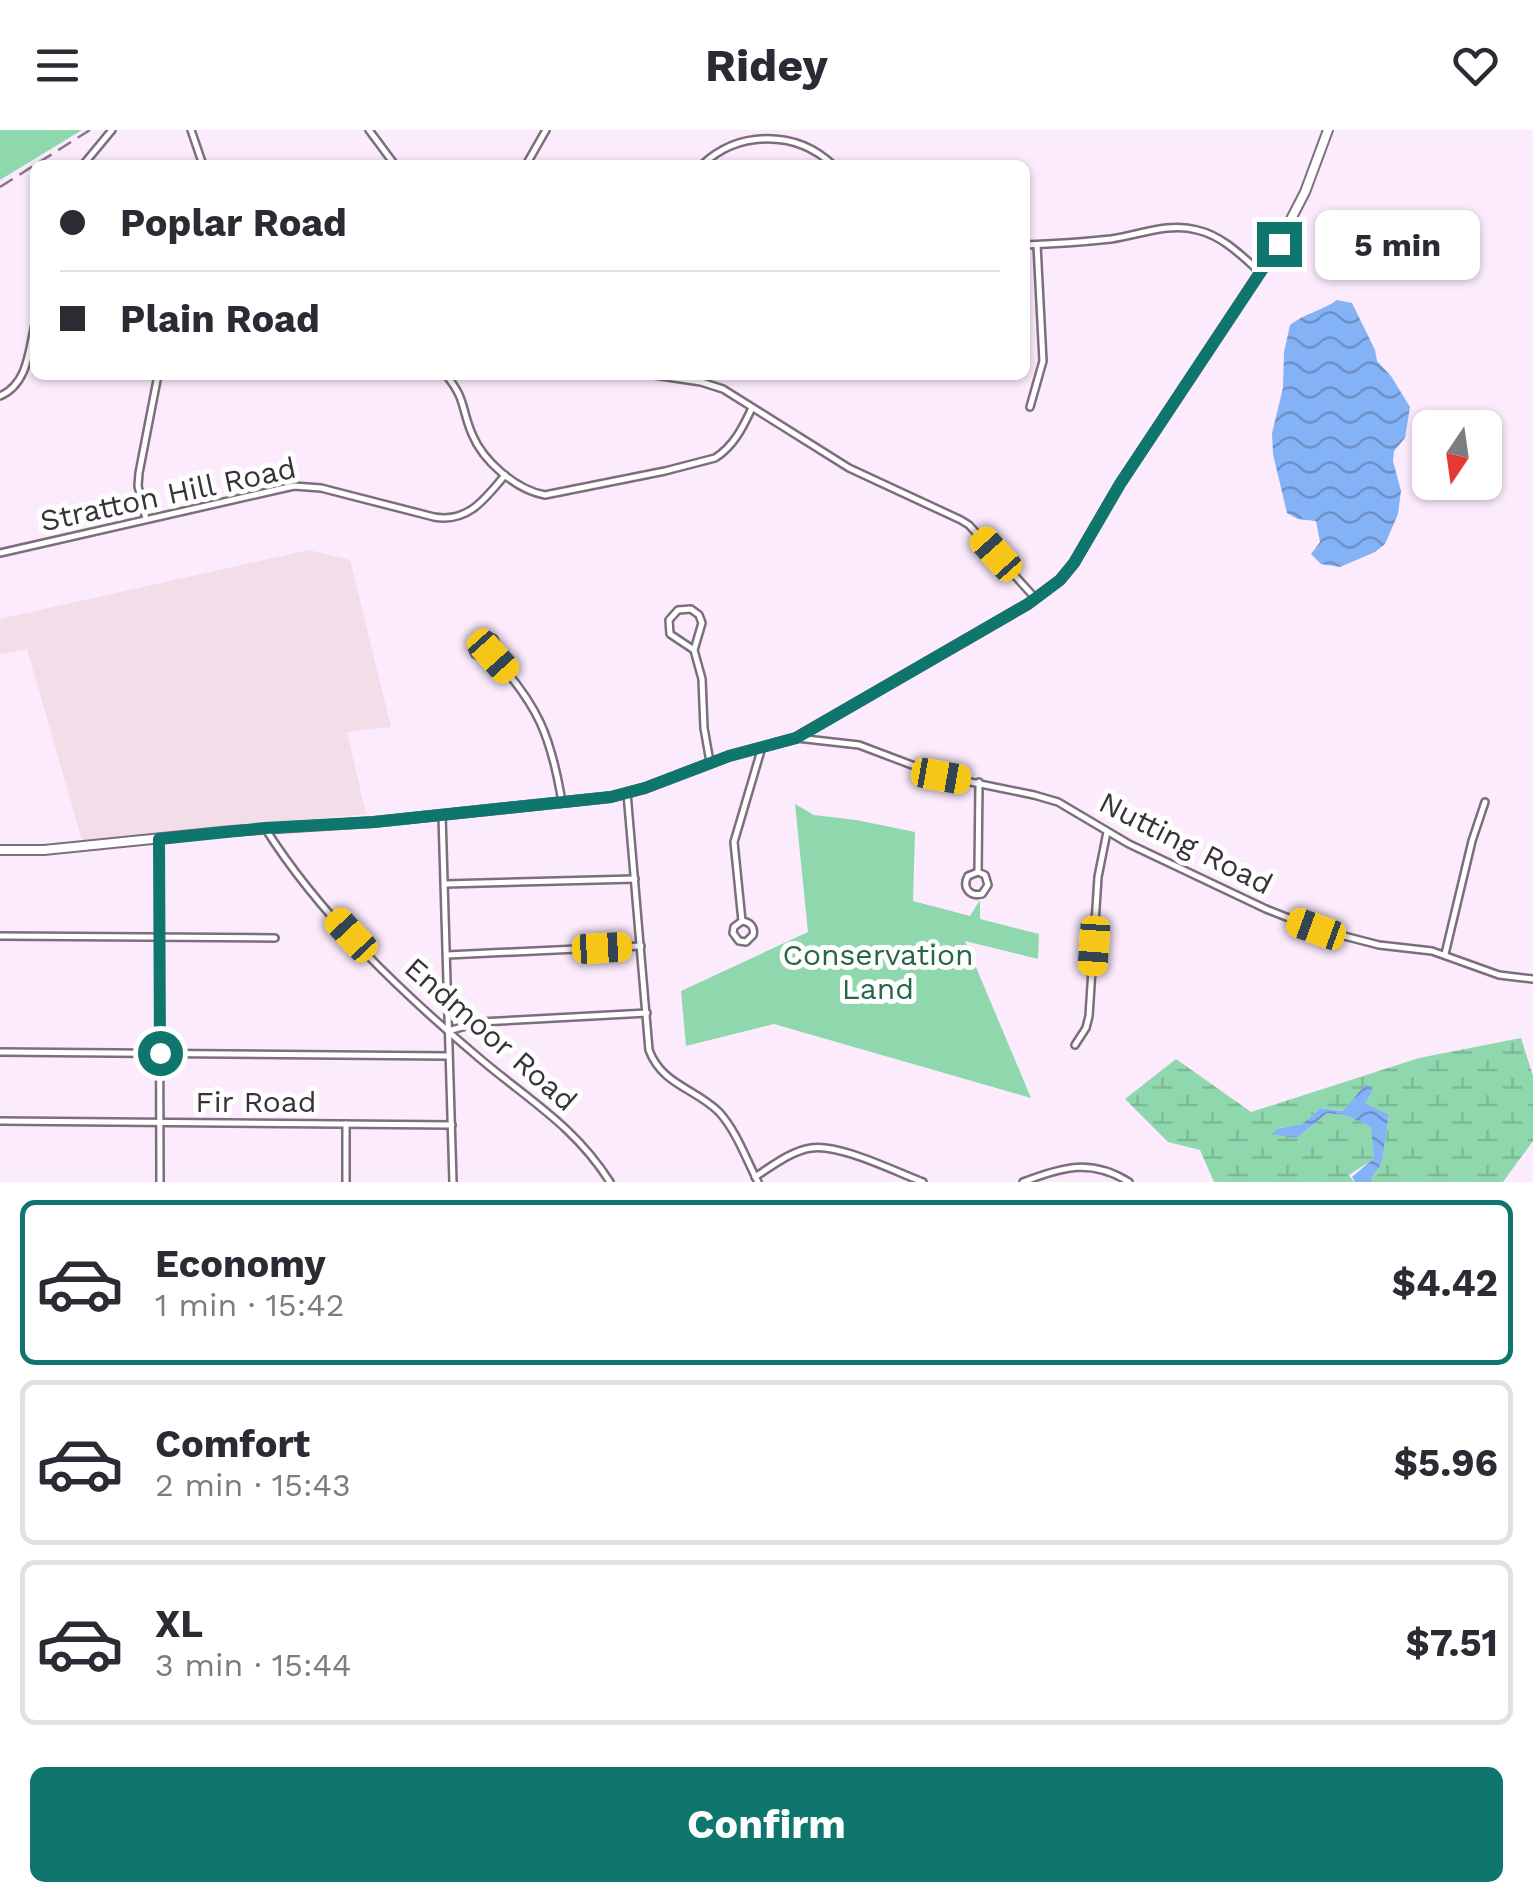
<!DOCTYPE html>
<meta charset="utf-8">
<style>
:root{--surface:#fff;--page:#f2f2f3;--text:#2b2b33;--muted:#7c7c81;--line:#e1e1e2;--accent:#0f766e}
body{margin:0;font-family:"Work Sans",sans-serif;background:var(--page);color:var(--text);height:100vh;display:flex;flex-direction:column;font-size:38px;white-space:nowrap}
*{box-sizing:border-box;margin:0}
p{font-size:32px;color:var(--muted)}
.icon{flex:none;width:55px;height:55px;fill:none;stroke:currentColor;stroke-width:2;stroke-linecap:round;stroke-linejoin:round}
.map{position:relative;height:1052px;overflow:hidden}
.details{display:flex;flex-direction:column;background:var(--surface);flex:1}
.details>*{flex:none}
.banner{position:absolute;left:30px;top:30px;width:1000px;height:220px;border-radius:15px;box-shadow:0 2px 8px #0004;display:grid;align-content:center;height:220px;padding:0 30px;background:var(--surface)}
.needle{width:65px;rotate:193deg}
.controls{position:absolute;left:1412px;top:280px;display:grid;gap:20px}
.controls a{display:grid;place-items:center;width:90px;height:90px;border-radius:15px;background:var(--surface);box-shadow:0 2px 8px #0004;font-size:50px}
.end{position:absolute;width:45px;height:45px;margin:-22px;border:12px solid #0f766e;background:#fff;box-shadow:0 0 0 5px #fff}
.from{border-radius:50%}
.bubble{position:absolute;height:70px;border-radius:15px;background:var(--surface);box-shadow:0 2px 8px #0004;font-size:32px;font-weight:700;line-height:70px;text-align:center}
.car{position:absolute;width:30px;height:60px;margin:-30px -15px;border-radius:12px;box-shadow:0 0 8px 2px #0007;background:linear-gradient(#f5c518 24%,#345 0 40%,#f5c518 0 76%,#345 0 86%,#f5c518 0)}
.banner b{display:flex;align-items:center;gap:35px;height:95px;font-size:38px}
.banner b+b{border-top:2px solid var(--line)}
.banner i{width:25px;height:25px;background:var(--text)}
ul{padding:18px 0 0;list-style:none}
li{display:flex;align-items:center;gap:30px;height:165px;margin:0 20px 15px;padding:0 10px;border:5px solid var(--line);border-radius:15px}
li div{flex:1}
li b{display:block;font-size:38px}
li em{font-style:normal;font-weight:700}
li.selected{border-color:var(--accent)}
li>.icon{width:90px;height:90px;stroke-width:1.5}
.action{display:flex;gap:20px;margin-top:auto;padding:20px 30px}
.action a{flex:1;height:115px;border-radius:15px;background:var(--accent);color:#fff;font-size:40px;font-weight:700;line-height:115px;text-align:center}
header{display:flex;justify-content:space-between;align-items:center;height:130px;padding:0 30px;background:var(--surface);font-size:45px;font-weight:700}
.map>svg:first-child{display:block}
.education{fill:#f3dde8}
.wetland{fill:url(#wetland-marsh)}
.green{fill:#8fd8ae}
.water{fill:url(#water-waves)}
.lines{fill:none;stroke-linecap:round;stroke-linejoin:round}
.minor-casing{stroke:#7c6e7d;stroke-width:10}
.secondary-casing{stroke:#7c6e7d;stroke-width:12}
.minor{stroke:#fff;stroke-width:5}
.secondary{stroke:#fff;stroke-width:8}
.rail{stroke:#847a85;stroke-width:2.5;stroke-dasharray:15 8;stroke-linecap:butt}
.route{stroke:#0f766e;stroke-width:12}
.labels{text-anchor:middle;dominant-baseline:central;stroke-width:10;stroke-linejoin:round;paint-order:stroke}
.street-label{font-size:30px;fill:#383239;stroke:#fefefe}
.park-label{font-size:30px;fill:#256646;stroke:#fefefe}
</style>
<header><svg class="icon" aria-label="menu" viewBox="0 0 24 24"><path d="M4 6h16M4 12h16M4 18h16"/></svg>Ridey<svg class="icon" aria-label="heart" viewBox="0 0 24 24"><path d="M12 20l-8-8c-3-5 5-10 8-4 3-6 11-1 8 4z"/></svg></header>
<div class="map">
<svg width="1533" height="1052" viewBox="0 0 1533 1052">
<defs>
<pattern id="wetland-marsh" width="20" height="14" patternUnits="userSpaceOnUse" patternTransform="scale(2.5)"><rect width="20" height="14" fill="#8fd8ae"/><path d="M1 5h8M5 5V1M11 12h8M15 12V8" fill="none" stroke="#7cba96"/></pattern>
<pattern id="water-waves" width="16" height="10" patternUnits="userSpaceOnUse" patternTransform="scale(2.5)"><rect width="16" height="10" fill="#84b2f6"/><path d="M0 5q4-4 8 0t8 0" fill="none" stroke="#6d91c8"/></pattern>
</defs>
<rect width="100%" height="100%" fill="#fbebfc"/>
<polygon class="education" points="309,420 350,430 391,597 347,602 366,684 82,710 27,519 0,524 0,489"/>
<polygon class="wetland" points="1521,908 1533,946 1533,1011 1503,1052 1373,1052 1371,1049 1382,1033 1389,986 1321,978 1302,994 1280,998 1297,1008 1327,983 1347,986 1372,997 1375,1028 1349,1045 1354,1052 1214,1052 1200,1020 1168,1012 1125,969 1176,929 1251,982 1419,928"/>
<g class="green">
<polygon points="0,0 82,0 0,50"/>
<polygon points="795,674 814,685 856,690 915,702 913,771 970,786 980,770 980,789 1039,804 1038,829 965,811 1031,968 774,894 686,916 681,861 808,802"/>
</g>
<g class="water">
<path d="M1337 170 1352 173 1375 220 1377 231 1391 246 1410 277 1405 308 1394 321 1393 331 1401 361 1398 384 1385 414 1375 422 1340 437 1321 434 1311 424 1320 412 1316 391 1298 389 1287 383 1273 324 1272 303 1283 258 1284 222 1290 195C1305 183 1322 181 1337 170Z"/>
<polygon points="1366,954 1373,960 1365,973 1389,985 1382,1033 1371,1049 1373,1052 1355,1052 1352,1047 1374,1028 1371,997 1347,986 1327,983 1297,1008 1271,1004 1280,998 1302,994 1321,978 1343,981"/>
</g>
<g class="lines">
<defs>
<g id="minor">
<polyline points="191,0 203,35"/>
<polyline points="369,0 395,35"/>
<polyline points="83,35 112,0"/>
<polyline points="526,35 546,0"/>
<path d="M702 35C739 0 796 0 833 35"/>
<path d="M1025 115C1054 114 1083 112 1111 109 1139 105 1169 92 1197 100 1223 106 1242 126 1261 143"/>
<path d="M446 245C466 269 461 278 472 304 483 331 516 360 545 365L665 341 715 328C734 316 743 297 752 278"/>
<polyline points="654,245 701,252 723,259 849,338 961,390 969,395 1036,469"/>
<path d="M0 266C28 254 29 220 35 194"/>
<polyline points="1030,277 1043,231 1037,115"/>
<polyline points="146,389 138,356 139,343 158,245"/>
<path d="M0 423 294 356 321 358 434 387C468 393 485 369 505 345"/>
<polyline points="694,520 670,504 669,490 678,480 691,479 699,485 702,493 694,520 702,549 704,598 710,632"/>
<path d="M493 526 484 529 475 524 472 517 476 508 486 505 494 509 497 517 493 526C538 575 551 606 562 672"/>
<polyline points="797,608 859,615 941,646 1034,665 1058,672 1129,714 1266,779 1317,799 1379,815 1432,821 1499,845 1533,849"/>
<path d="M627 663 649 920C662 955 695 958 719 982 737 1002 746 1029 758 1052"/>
<polyline points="442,685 453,1052"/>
<path d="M265 698C319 784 401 862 478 927 527 969 574 995 610 1052"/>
<polyline points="159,709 160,1052"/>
<path d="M978 742 985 745 988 755 982 764C969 767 962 757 968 746L978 742 979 652"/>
<polyline points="445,754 635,749"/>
<path d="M742 791C750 792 755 797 753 805L746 812 739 811 733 803 734 797 742 791 734 712 762 617"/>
<polyline points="0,806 275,808"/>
<polyline points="1445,824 1472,711 1485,672"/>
<polyline points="447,825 641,816"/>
<polyline points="448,901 480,892 647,883"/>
<polyline points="1075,915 1086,898 1089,886 1098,747 1107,702"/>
<polyline points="0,922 448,926"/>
<polyline points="0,991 452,995"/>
<polyline points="346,994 346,1052"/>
<path d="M755 1047C772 1036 791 1021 811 1018 838 1013 896 1042 923 1052"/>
<path d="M1023 1052C1062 1037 1091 1028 1129 1052"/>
</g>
<polyline id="secondary" points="0,720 44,720 231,701 374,692 611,667 645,658 729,626 796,608 1028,474 1060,450 1074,433 1120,354 1274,122 1305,62 1328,0"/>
</defs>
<use href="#minor" class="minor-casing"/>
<use href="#secondary" class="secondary-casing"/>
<use href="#minor" class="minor"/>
<use href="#secondary" class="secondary"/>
<polyline class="rail" points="0,57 90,0"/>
</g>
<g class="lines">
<polyline class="route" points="160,923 159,709 265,698 374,692 611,667 645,658 729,626 796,608 1028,474 1060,450 1074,433 1120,354 1279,114"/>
</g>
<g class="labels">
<g class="street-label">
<text transform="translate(168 364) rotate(-12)">Stratton Hill Road</text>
<text transform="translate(1186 713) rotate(27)">Nutting Road</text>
<text transform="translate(491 904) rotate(41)">Endmoor Road</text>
<text x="256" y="971">Fir Road</text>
</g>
<g class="park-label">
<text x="878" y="824">Conservation<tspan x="878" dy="34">Land</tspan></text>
</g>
</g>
</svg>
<div class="controls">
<a><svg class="needle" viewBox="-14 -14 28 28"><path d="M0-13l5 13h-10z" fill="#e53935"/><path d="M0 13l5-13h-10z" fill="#7c7c81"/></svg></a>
</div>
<i class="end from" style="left:160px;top:923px"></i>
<i class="end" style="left:1279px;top:114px"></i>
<div class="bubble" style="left:1315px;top:80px;width:165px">5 min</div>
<i class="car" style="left:996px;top:424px;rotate:318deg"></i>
<i class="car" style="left:493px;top:526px;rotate:138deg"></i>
<i class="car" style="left:941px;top:646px;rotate:100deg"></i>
<i class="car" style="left:1316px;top:799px;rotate:290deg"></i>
<i class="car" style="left:351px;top:805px;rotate:317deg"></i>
<i class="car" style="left:1094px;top:816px;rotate:184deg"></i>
<i class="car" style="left:602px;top:818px;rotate:87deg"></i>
<div class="banner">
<b><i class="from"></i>Poplar Road</b>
<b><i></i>Plain Road</b>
</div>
</div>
<section class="details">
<ul>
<li class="selected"><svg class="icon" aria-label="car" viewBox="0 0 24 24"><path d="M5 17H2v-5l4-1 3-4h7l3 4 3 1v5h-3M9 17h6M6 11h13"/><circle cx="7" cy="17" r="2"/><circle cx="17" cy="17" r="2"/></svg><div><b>Economy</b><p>1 min · 15:42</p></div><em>$4.42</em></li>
<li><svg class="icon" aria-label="car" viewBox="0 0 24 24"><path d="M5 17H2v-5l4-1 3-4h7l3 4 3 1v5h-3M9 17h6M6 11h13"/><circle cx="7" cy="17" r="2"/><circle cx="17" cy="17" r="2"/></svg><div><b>Comfort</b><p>2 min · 15:43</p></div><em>$5.96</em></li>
<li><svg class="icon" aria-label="car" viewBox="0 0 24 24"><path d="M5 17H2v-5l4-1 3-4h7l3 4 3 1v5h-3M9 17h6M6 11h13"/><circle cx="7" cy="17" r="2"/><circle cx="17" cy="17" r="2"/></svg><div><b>XL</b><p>3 min · 15:44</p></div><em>$7.51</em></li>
</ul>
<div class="action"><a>Confirm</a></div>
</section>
